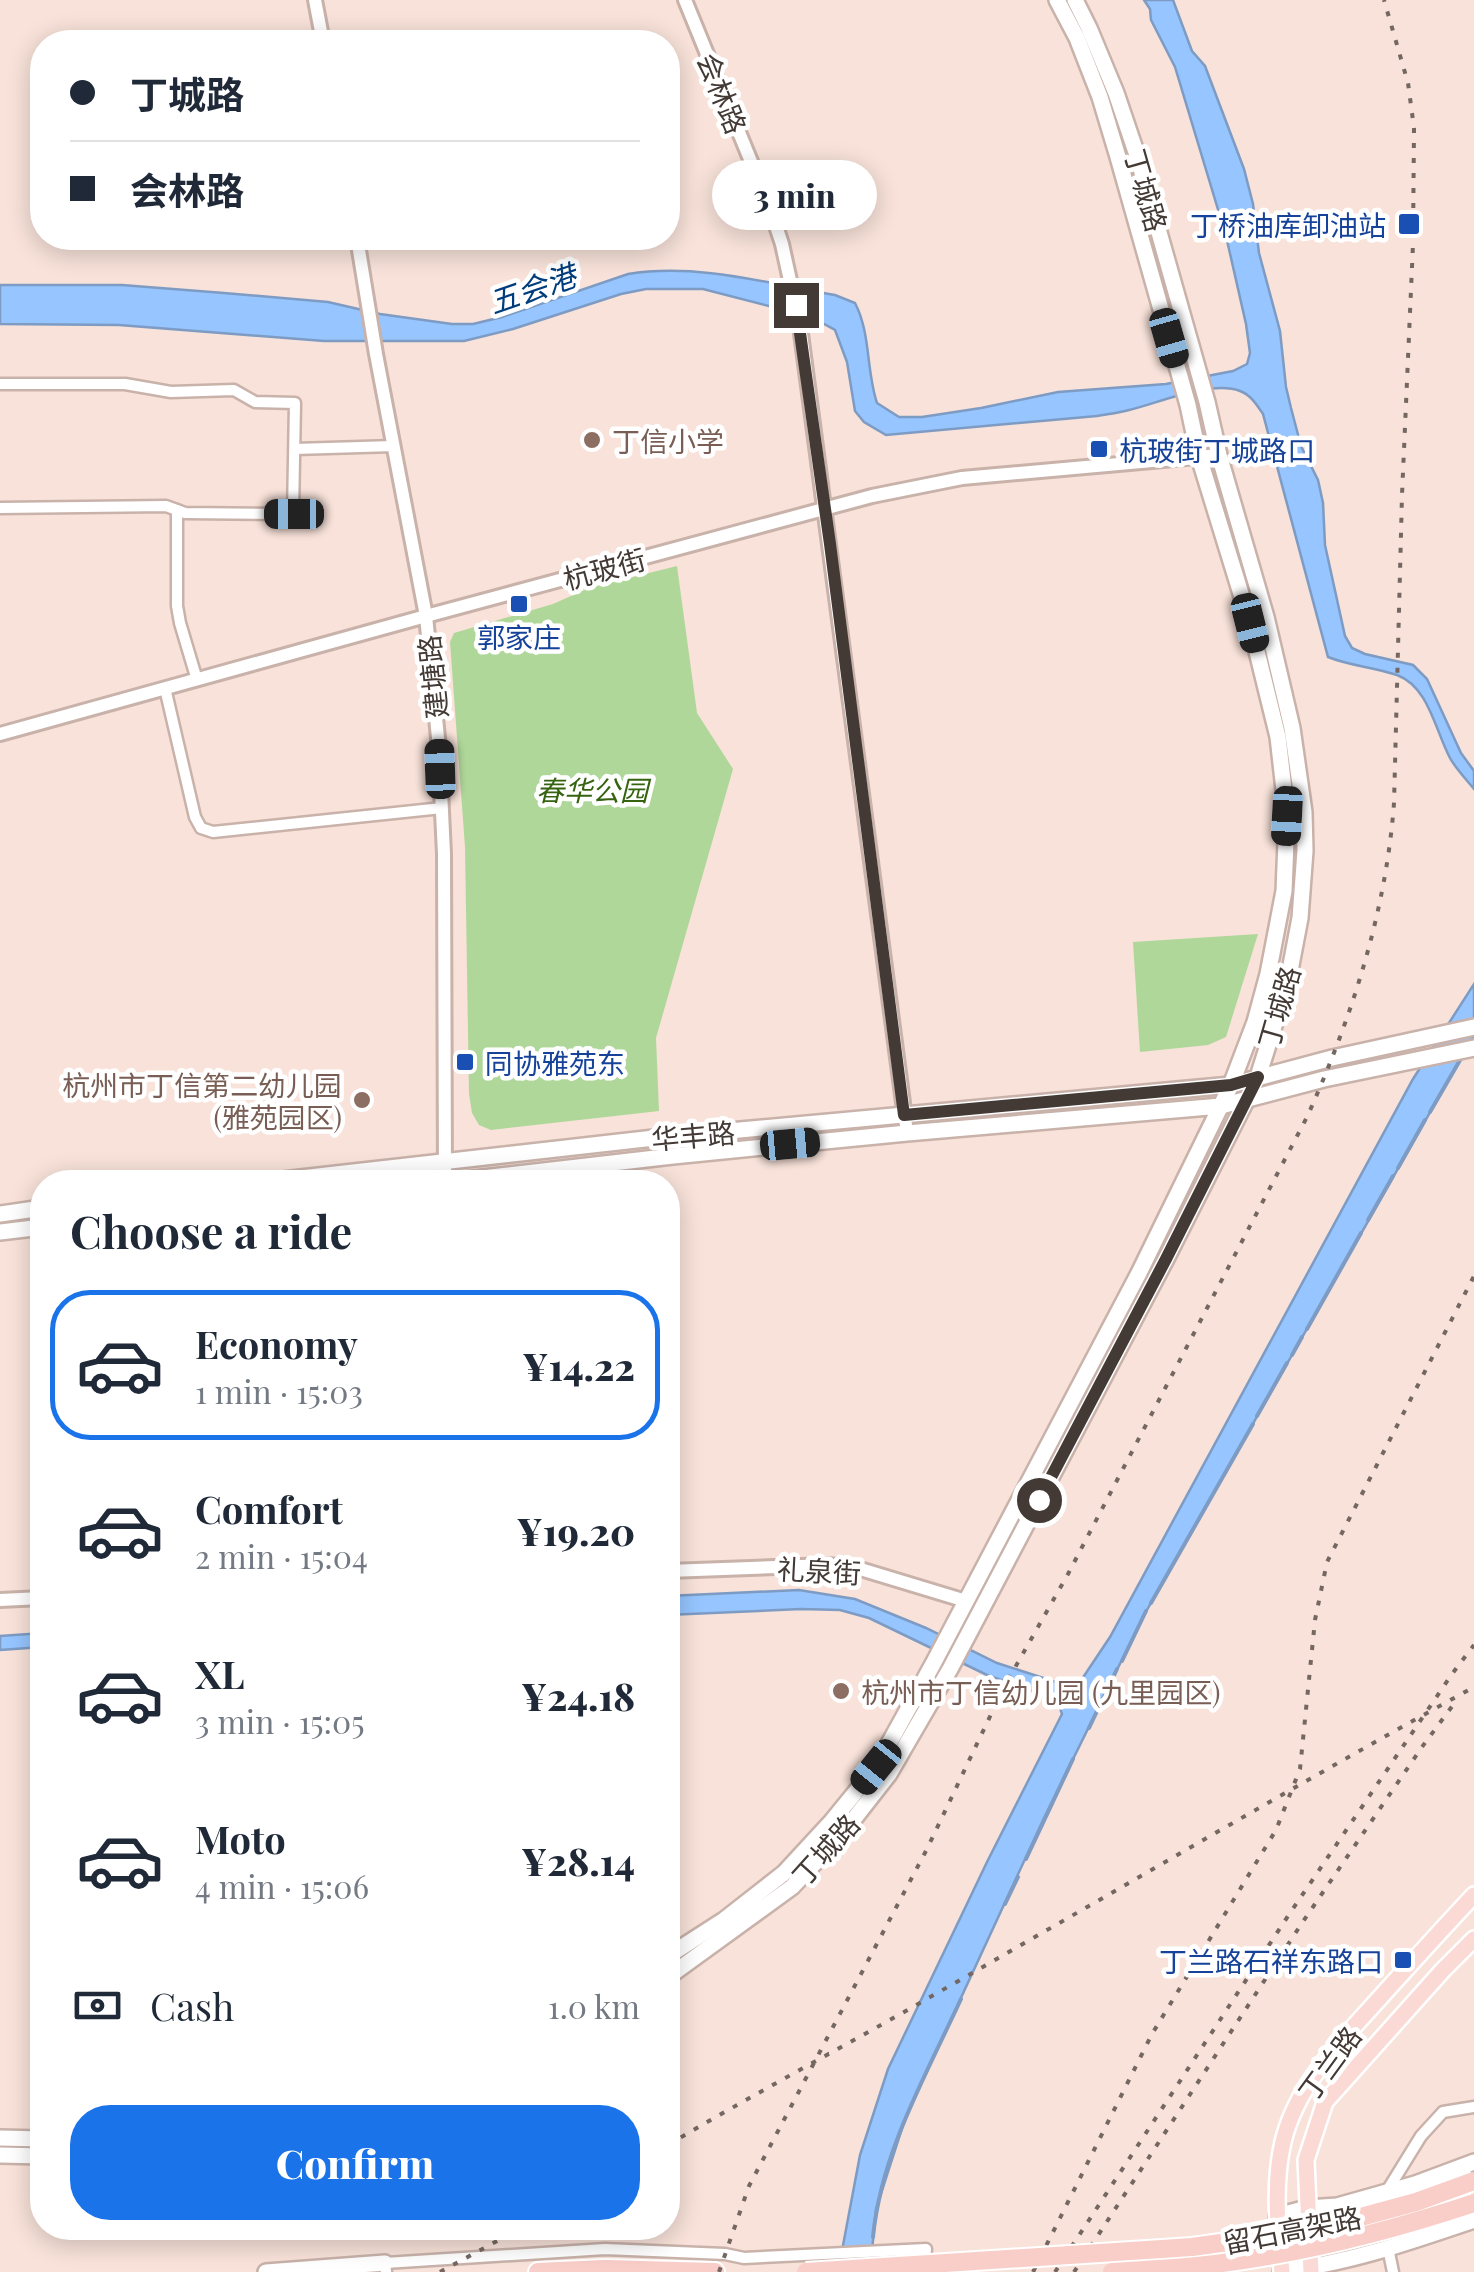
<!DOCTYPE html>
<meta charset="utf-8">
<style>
:root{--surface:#fff;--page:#f2f2f3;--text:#1f2937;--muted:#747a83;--line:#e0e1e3;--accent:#1a73e8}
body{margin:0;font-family:"Playfair Display","Noto Sans SC",serif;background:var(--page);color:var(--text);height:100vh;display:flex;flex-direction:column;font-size:38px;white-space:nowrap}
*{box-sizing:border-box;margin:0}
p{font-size:32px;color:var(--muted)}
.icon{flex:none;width:55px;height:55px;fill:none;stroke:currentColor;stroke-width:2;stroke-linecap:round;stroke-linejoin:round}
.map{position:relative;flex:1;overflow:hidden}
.sheet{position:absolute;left:30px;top:1170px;width:650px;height:1070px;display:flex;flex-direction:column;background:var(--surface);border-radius:40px;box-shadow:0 5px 25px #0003}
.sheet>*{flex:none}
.hud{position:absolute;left:30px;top:30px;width:650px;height:220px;border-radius:40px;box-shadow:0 5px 25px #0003;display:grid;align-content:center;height:220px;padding:0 40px;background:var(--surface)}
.end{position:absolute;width:45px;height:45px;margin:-22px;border:12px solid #433a36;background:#fff;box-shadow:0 0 0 5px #fff}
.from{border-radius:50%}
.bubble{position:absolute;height:70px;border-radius:35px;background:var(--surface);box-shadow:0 5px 25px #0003;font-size:32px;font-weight:800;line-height:70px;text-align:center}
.car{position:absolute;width:30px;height:60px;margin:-30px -15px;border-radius:12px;box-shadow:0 0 8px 2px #0007;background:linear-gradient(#222 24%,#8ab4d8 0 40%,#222 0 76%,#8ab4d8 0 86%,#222 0)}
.hud b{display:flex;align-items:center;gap:35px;height:95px;font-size:38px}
.hud b+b{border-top:2px solid var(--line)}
.hud i{width:25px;height:25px;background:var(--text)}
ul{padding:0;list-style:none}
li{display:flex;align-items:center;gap:30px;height:150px;margin:0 20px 15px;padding:0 20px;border:5px solid transparent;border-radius:40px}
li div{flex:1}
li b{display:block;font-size:38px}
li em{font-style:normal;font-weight:800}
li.on{border-color:var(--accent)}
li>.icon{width:90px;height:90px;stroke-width:1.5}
h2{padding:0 40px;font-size:45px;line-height:120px}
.pay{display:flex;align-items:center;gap:25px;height:110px;padding:0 40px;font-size:38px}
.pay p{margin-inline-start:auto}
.primary-button{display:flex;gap:20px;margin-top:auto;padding:20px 40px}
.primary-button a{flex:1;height:115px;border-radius:40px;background:var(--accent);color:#fff;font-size:40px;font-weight:800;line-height:115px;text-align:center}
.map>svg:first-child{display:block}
.green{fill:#afd799}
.water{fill:#96c5ff;stroke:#7d9bc3;stroke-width:2.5}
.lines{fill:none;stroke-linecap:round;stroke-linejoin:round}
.stream{stroke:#7d9bc3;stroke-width:4}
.minor-casing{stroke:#c8b2aa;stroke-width:15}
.tertiary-casing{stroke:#c8b2aa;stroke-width:18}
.secondary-casing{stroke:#c8b2aa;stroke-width:20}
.primary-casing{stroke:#fff;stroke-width:20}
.trunk-casing{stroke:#fff;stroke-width:22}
.minor{stroke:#fff;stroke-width:10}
.tertiary{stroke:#fff;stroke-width:12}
.secondary{stroke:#fff;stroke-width:15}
.primary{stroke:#fbdad6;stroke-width:15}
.trunk{stroke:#facec8;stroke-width:18}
.rail{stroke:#746762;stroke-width:4;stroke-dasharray:5 10;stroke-linecap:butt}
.trunk-bridge-casing{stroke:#fff;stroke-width:22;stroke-linecap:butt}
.trunk-bridge{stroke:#facec8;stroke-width:18}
.route{stroke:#433a36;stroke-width:12}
.transit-dot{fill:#1a4fb4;stroke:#fff;stroke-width:4}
.education-dot{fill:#8d6e63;stroke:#fff;stroke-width:4}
.labels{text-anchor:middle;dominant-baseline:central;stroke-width:9;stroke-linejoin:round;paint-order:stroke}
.street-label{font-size:28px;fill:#433a36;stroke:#fff}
.transit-label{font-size:28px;fill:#164399;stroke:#fff;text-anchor:end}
.education-label{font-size:28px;fill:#785e54;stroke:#fff;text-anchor:start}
.park-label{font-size:28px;font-style:italic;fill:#356310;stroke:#fff}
.water-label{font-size:30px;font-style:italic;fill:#003d7c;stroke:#fff}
</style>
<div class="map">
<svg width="1474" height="2272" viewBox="0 0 1474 2272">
<rect width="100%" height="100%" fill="#f8e2d9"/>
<g class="green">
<polygon points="677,566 697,713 733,769 656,1038 659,1111 491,1130 479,1125 472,1113 469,1094 465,847 450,642 454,633 553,604 589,588"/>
<polygon points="1258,934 1226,1037 1208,1045 1140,1052 1133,942"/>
</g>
<g class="water">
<path d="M1144 0H1173L1192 51 1205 66 1244 169 1253 204 1259 253 1280 331 1286 387 1291 408 1301 446 1318 480 1323 503 1325 545 1345 636 1352 648 1365 654 1413 665 1427 679 1461 753 1474 771V789C1466 779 1456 769 1450 758 1435 730 1429 687 1397 675 1374 667 1350 666 1328 657L1263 414C1257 405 1251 395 1240 391 1211 380 1159 403 1129 410 1119 413 1108 414 1097 416L886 435 864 422 855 411 847 362 835 330 811 317 703 289H646L621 294 513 329 464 341H324L119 325 0 324V285H122L224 293 328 302 380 314 452 324H473L502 317 628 274C697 263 767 283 835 295L855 303C871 334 866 370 877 403L899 417H922L981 408 1058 392 1166 384 1233 371 1247 364 1250 353 1246 324 1226 236 1175 67 1151 20 1150 9Z"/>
<polygon points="1474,984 1474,1035 1143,1617 1044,1818 905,2119 876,2209 870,2272 838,2272 860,2155 888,2069 987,1862 1062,1714 1059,1705 1046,1696 987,1675 869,1618 840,1610 801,1609 668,1615 668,1596 799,1590 855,1599 926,1628 997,1663 1068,1686 1082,1679 1110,1637 1413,1079"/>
<polygon points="42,1633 42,1647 0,1650 0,1636"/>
</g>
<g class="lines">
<g class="stream">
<polyline points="1430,1112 1463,1055"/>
<polyline points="1398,1168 1425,1120"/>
<polyline points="1368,1220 1393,1176"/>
<polyline points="1307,1329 1361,1233"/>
<polyline points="1292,1355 1302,1337"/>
<polyline points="1257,1416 1287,1363"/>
<polyline points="1151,1603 1253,1424"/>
<polyline points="1122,1661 1146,1611"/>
<polyline points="1089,1728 1117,1669"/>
<polyline points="1026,1859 1073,1759"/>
<polyline points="1005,1904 1018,1877"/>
<path d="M873 2237C881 2153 926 2075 961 1999"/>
</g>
<defs>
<g id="minor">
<polyline points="0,384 125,384 171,392 234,390 255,402 295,403 293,514 185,513 166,506 0,508"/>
<polyline points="295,449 394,446"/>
<polyline points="177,510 177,606 180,623 197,680"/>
<polyline points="165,688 195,817 201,828 213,832 442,808"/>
<polyline points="1387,2191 1421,2136 1443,2112 1474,2107"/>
<polyline points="1388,2248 1393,2272"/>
<polyline points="386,2272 385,2263 605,2249 725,2254 744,2258 926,2249 924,2266"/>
</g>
<g id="tertiary">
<polyline points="315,0 323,42"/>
<polyline points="685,0 770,208 782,244 800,326 907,1133"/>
<polyline points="357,238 376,354 426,616 439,748 444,854 445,1182"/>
<polyline points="0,734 426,616 872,496 962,478 1219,455"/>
<polyline points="668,1571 828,1565 857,1568 966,1601"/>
<polyline points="0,1600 42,1598"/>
</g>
<g id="secondary">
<polyline points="265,1182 663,1137 1231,1085 1332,1058 1474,1027"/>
<polyline points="447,1182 673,1156 907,1133 1221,1106 1324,1079 1474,1048"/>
<polyline points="0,1214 42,1208"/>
<polyline points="0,1232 42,1227"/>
<polyline points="668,1956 724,1920 784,1873 832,1821 876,1767 933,1664 1139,1273 1231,1085 1255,1022 1268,974 1284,891 1287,816 1278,737 1250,623 1199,457 1188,405 1118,157 1100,97 1077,38 1057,0"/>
<polyline points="668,1977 792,1887 843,1833 889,1774 950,1669 1166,1259 1258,1077 1288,981 1300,918 1305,851 1304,812 1292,728 1266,617 1219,455 1207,402 1138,158 1116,93 1089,28 1075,0"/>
<polyline points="0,2138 42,2139"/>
<polyline points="0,2155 42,2156"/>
<polyline points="1277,2216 1307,2208 1337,2206 1415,2184 1474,2162"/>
<path d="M1281 2271C1347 2264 1412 2241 1474 2220"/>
<polyline points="266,2272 385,2263"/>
</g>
<g id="primary">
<path d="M1282 2272C1278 2228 1273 2185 1283 2142 1297 2082 1346 2036 1386 1991 1415 1959 1444 1927 1474 1895"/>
<polyline points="1311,2272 1306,2160 1325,2102 1443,1970 1474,1939"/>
</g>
<polyline id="trunk" points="538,2272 605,2269 715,2272"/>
</defs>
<use href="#minor" class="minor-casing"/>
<use href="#tertiary" class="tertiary-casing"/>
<use href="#secondary" class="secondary-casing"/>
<use href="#primary" class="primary-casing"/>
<use href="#trunk" class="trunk-casing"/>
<use href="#minor" class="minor"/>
<use href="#tertiary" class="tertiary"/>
<use href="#secondary" class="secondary"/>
<use href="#primary" class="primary"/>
<use href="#trunk" class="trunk"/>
<g class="rail">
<path d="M668 2145C757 2092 849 2044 939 1992 1118 1890 1294 1786 1474 1687"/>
<polyline points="440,2272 521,2228"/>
<path d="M719 2272 749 2186 927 1849 1004 1687 1068 1574 1307 1117C1352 1017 1386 912 1394 803L1402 495 1413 244 1414 128 1408 83 1384 0"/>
<polyline points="1033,2272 1152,2034 1276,1830 1300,1769 1315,1620 1327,1562 1474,1276"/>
<polyline points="1055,2272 1288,1916 1452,1674 1474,1645"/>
<polyline points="1074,2272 1302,1923 1422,1747 1456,1701"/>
</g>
<defs>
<g id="trunk-bridge">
<polyline points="806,2272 1192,2247 1264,2237 1346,2221 1416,2202 1474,2181"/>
<path d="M1112 2272C1140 2270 1169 2269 1197 2266 1292 2256 1384 2233 1474 2203"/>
</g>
</defs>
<use href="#trunk-bridge" class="trunk-bridge-casing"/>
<use href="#trunk-bridge" class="trunk-bridge"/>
</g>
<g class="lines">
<polyline class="route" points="796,305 830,544 904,1115 1231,1085 1258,1077 1166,1259 1039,1500"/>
</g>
<g class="transit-dot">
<rect x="1397" y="212" width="24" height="24" rx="5"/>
<rect x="1089" y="439" width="20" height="20" rx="5"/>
<rect x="509" y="594" width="20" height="20" rx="5"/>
<rect x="455" y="1052" width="20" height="20" rx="5"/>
<rect x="1393" y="1950" width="20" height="20" rx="5"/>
</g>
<g class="education-dot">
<circle cx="592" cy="440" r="10"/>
<circle cx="362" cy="1100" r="10"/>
<circle cx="841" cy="1691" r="10"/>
</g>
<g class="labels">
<g class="street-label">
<text transform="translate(723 93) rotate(68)">会林路</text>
<text transform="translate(1147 190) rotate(74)">丁城路</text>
<text transform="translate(604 568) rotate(-15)">杭玻街</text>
<text transform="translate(432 677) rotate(-96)">建塘路</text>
<text transform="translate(1278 1007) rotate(-74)">丁城路</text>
<text transform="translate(693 1135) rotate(-5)">华丰路</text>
<text transform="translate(819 1570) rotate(3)">礼泉街</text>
<text transform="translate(825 1849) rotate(-48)">丁城路</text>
<text transform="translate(1329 2063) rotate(-54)">丁兰路</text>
<text transform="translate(1292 2229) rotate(-11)">留石高架路</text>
</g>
<g class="transit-label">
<text x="1386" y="224">丁桥油库卸油站</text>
<text x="1119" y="449" text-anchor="start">杭玻街丁城路口</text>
<text x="519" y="636" text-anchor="middle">郭家庄</text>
<text x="485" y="1062" text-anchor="start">同协雅苑东</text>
<text x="1383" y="1960">丁兰路石祥东路口</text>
</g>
<g class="education-label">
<text x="612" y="440">丁信小学</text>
<text x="342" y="1084" text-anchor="end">杭州市丁信第二幼儿园<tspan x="342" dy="32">(雅苑园区)</tspan></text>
<text x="861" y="1691">杭州市丁信幼儿园 (九里园区)</text>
</g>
<g class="park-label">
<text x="592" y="789">春华公园</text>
</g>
<g class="water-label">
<text transform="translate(532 288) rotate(-19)">五会港</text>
</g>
</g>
</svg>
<i class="end from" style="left:1039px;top:1500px"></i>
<i class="end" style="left:796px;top:305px"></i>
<div class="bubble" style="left:712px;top:160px;width:165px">3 min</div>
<i class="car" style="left:1169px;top:338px;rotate:164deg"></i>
<i class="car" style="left:294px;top:514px;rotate:270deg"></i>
<i class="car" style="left:1250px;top:623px;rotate:166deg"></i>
<i class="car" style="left:440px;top:769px;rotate:358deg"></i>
<i class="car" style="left:1287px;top:816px;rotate:183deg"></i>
<i class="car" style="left:790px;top:1144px;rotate:85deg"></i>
<i class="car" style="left:876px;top:1767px;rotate:219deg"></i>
<div class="hud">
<b><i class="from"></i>丁城路</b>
<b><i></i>会林路</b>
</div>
<section class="sheet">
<h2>Choose a ride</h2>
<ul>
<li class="on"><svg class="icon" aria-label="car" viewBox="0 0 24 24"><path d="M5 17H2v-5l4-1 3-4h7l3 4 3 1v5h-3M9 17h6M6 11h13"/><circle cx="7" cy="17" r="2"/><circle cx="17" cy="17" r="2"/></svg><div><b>Economy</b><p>1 min · 15:03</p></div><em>¥14.22</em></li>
<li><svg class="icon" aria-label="car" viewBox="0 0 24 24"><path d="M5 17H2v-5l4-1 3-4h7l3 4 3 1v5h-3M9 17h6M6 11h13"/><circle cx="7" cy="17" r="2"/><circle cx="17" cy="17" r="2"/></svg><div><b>Comfort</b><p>2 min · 15:04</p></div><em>¥19.20</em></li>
<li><svg class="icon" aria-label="car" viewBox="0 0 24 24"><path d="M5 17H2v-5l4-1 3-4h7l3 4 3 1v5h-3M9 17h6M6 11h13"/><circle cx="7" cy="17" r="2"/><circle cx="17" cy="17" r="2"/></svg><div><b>XL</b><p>3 min · 15:05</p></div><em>¥24.18</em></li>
<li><svg class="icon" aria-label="car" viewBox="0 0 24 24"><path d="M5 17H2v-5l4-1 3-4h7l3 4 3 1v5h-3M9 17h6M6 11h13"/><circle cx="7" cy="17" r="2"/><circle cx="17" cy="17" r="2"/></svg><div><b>Moto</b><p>4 min · 15:06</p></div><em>¥28.14</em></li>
</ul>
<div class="pay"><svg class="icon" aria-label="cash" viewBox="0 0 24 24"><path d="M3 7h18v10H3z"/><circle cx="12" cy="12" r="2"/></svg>Cash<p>1.0 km</p></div>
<div class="primary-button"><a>Confirm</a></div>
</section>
</div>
